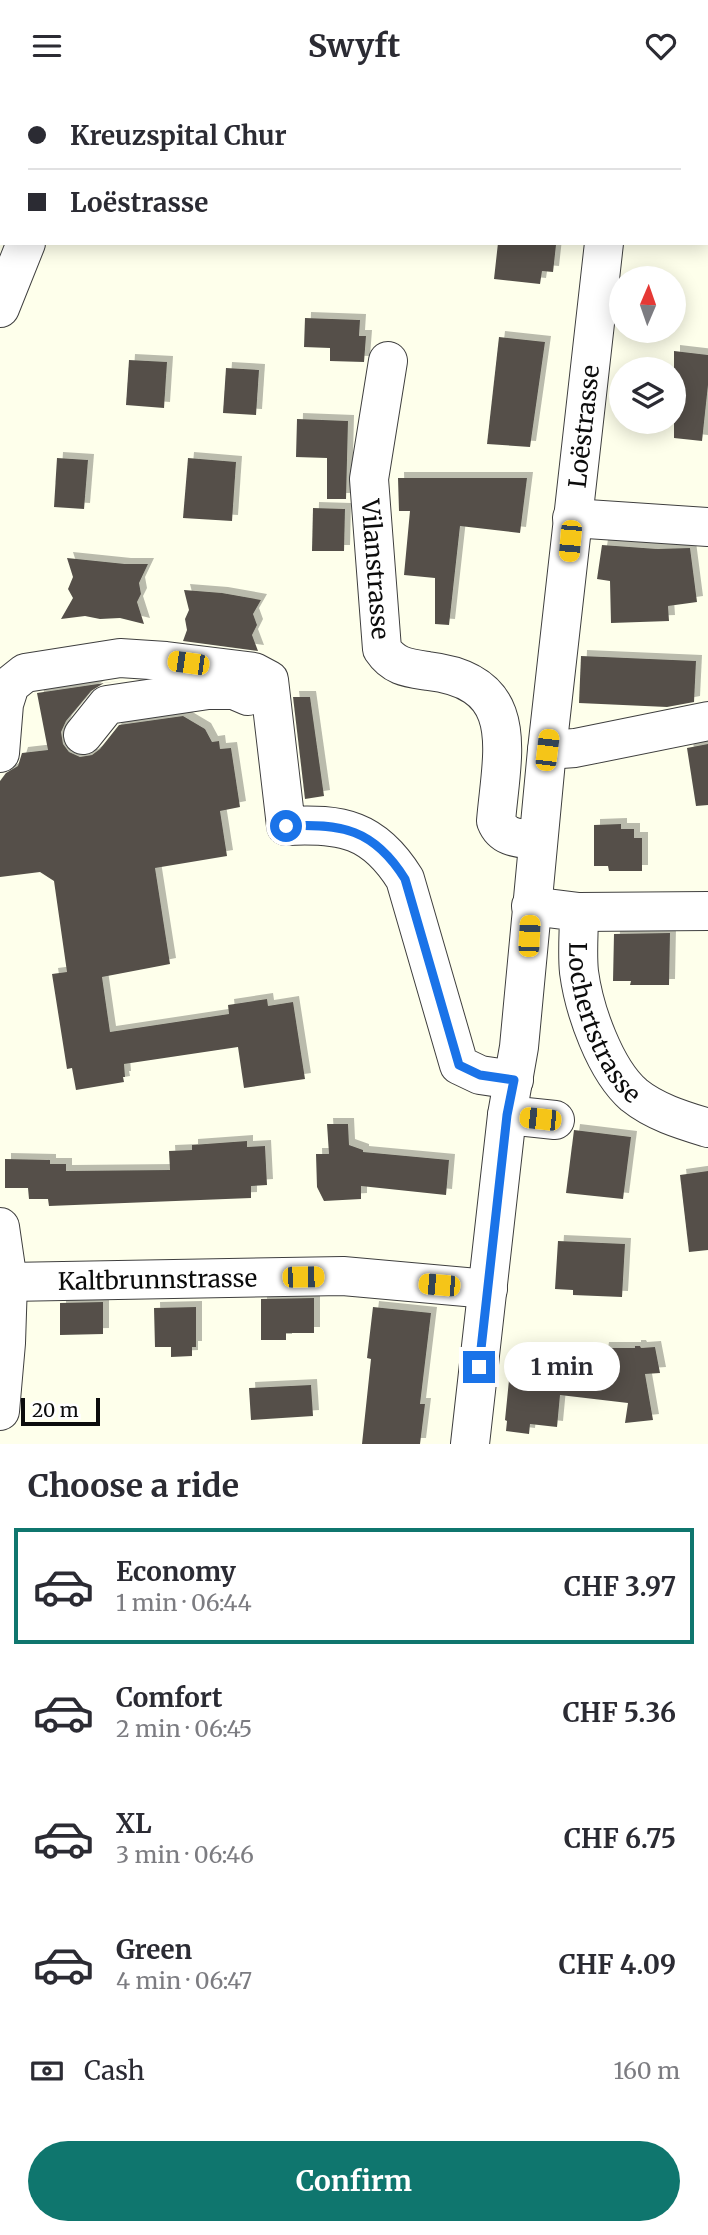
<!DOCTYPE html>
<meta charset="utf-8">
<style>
:root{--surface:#fff;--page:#f7f7f7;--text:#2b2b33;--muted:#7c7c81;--line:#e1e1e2;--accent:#0f766e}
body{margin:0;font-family:Merriweather,serif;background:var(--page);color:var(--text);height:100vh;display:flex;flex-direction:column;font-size:26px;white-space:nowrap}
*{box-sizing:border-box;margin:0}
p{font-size:23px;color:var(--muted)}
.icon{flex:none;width:38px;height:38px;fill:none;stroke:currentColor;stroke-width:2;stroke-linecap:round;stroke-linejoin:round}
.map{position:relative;height:1353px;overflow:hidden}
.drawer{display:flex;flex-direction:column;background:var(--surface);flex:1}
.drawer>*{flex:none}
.banner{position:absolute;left:0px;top:0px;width:709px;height:154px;box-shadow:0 4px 18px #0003;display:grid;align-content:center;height:154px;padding:0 28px;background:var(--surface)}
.needle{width:46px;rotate:2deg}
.tools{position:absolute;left:609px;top:175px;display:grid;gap:14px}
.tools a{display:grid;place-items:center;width:77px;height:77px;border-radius:50%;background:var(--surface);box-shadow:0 4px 18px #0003;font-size:35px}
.scale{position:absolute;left:21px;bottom:18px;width:79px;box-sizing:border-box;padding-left:7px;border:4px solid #0c0c0c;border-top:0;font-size:19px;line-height:24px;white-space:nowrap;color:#0c0c0c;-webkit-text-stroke:5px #fff;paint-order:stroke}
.end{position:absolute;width:32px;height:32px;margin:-16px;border:9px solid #1a73e8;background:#fff;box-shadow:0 0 0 4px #fff}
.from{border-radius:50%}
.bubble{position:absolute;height:49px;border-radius:24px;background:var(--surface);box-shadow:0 4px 18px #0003;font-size:23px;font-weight:700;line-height:49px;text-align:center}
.car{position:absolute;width:21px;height:42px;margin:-21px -10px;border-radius:9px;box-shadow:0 0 5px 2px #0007;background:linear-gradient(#f5c518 24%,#345 0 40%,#f5c518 0 76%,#345 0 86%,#f5c518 0)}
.banner b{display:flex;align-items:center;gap:24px;height:66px;font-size:26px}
.banner b+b{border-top:2px solid var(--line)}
.banner i{width:18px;height:18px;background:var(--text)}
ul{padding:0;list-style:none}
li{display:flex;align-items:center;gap:21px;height:116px;margin:0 14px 10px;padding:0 14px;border:4px solid transparent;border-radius:0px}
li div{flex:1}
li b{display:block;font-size:26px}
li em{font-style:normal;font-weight:700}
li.current{border-color:var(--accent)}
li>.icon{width:63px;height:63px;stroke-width:1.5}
h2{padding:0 28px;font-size:32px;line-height:84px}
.pay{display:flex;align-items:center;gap:18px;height:77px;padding:0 28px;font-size:26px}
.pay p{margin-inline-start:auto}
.action{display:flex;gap:14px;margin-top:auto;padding:14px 28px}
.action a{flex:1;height:80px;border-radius:42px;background:var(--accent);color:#fff;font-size:28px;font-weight:700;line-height:80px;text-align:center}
header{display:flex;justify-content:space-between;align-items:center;height:91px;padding:0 28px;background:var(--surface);font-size:32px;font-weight:700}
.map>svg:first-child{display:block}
.building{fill:#545049;filter:url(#shadow)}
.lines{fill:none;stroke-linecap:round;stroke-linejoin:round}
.minor-casing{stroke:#3f3f3f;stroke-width:40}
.minor{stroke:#fff;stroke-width:38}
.route{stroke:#1a73e8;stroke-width:9}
.labels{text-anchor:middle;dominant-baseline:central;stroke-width:7;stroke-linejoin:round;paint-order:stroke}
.street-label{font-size:24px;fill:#0c0c0c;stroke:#fff}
</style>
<header><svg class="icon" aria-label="menu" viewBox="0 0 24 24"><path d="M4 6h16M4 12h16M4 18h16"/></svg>Swyft<svg class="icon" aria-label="heart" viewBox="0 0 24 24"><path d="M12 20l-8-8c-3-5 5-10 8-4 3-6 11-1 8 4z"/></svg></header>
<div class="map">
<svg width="708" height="1353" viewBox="0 0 708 1353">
<defs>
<filter id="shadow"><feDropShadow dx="6" dy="-6" stdDeviation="0" flood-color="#0004"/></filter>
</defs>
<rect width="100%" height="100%" fill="#feffeb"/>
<g class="building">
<polygon points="498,152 556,154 553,181 542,180 540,193 494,188"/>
<polygon points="305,227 360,229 359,245 366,245 364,271 330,270 330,257 304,256"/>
<polygon points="499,246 545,251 530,356 487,353"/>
<polygon points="674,260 708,264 708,294 702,350 674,347"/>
<polygon points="129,269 167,271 164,317 126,314"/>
<polygon points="226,277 259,279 256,324 223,322"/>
<polygon points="297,328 348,330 346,408 327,408 327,367 296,366"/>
<polygon points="57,367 88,369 84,418 54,416"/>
<polygon points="188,367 236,371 232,430 183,427"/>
<polygon points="398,387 527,387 520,442 460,435 449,534 435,533 435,487 404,484 410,420 399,420"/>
<polygon points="313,417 345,418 344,460 312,460"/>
<polygon points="602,454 657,458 690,457 697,511 668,515 669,530 611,532 610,490 597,488"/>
<polygon points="67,467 125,473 148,473 139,492 141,503 137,511 144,533 120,527 100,528 85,525 61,528 73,507 68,498 73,486"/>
<polygon points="184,499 222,502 261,509 253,523 257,534 252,544 258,560 183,550 187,539 185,528 189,519"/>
<polygon points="581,565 696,570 694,611 667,616 579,612"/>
<polygon points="125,589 104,592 91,600 66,630 61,641 63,653 69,661 80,666 92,664 100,658 119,634 183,625 205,638 212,651 219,650 220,658 231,657 240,716 220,720 227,765 155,777 170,873 102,886 110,941 229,923 228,914 267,908 268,915 293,911 305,988 244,997 238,956 124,973 125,986 123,986 124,991 76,999 72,977 67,978 52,883 67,881 54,790 40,781 0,786 0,690 6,682 18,675 22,662 48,659 37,602"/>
<polygon points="293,606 310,606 324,705 305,708"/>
<polygon points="708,653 708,714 696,715 687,657"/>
<polygon points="621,733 621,738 634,738 634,747 642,747 642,780 609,780 608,775 594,775 594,734"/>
<polygon points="670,842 669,894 630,894 631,890 613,890 614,843"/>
<polygon points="327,1033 348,1033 349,1054 363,1059 363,1061 449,1069 446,1104 361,1095 361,1108 324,1110 317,1096 316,1063 329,1063"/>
<polygon points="574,1039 631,1046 623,1108 566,1102"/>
<polygon points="247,1050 247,1056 265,1055 267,1094 251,1095 251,1107 49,1115 48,1108 29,1108 28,1097 5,1097 5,1068 50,1069 50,1073 66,1073 66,1080 170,1079 169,1060 192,1059 192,1054"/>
<polygon points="708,1080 708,1159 689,1161 680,1084"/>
<polygon points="558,1150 625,1153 622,1206 573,1204 573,1199 555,1198"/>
<polygon points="314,1207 314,1242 286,1242 286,1249 261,1249 261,1208"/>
<polygon points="103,1211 103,1243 60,1244 60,1212"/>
<polygon points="196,1216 196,1256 192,1256 192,1265 171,1266 171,1256 155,1256 154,1217"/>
<polygon points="373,1216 431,1222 420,1313 425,1313 420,1353 362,1353 371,1268 367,1267"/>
<polygon points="635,1255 640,1255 641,1257 655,1256 660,1282 645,1283 653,1329 625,1332 628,1312 560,1304 557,1336 530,1333 529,1343 506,1340 507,1330 505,1329 510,1279 515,1279 517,1260 601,1269 603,1257 635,1257"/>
<polygon points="311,1294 313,1325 251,1329 249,1297"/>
</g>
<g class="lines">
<defs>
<g id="minor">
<polyline points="85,2 86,0"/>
<polyline points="624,2 624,0"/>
<polyline points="0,84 2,84"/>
<polyline points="0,217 26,152"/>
<path id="s1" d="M388 270 369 388 382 558C394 576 408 577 428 580 523 591 502 660 496 730 503 748 520 747 537 749"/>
<polyline points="572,427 708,436"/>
<polyline points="83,644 107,614 208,599 234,599 248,605"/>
<polyline points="547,659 575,657 708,630"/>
<path d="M0 662 4 613 10 594 25 582 120 567 166 570 254 581 269 589 286 735C342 732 374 738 405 788L459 974 480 984 514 989"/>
<path id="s2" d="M531 815 579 821C579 841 577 862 579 881 584 919 605 979 634 1004 655 1021 682 1029 708 1037"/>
<polyline points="579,821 708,820"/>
<polyline points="507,1024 555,1029"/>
<path id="s3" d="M0 1136 8 1191 343 1185 488 1198"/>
<polyline points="0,1320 6,1252 8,1191"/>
<path id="s4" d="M470 1353 507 1024 519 956 547 659 604 152"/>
</g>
</defs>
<use href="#minor" class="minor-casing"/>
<use href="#minor" class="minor"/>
</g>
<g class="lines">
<path class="route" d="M286 735C341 732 374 738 405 788L459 974 480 984 514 989 507 1024 479 1276"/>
</g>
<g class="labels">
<g class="street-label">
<text stroke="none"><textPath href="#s4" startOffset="1024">Loëstrasse</textPath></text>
<text stroke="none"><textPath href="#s1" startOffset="210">Vilanstrasse</textPath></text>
<text stroke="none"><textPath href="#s2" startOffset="164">Lochertstrasse</textPath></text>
<text stroke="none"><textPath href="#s3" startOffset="205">Kaltbrunnstrasse</textPath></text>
</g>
</g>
</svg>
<div class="tools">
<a><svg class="needle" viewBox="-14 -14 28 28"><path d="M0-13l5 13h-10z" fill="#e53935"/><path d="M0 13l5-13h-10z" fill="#7c7c81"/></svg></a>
<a><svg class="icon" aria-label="layers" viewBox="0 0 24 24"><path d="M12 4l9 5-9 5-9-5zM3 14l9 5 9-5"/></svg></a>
</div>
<div class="scale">20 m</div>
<i class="end from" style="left:286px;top:735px"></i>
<i class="end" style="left:479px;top:1276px"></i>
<div class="bubble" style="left:504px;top:1251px;width:116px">1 min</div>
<i class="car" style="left:570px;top:450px;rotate:185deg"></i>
<i class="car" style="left:188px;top:572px;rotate:278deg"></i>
<i class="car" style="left:547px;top:659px;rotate:7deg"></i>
<i class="car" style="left:529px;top:845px;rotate:3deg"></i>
<i class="car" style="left:540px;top:1028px;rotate:276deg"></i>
<i class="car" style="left:303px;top:1186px;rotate:89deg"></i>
<i class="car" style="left:439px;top:1194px;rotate:275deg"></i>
<div class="banner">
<b><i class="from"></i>Kreuzspital Chur</b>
<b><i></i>Loëstrasse</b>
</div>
</div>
<section class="drawer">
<h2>Choose a ride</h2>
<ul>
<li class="current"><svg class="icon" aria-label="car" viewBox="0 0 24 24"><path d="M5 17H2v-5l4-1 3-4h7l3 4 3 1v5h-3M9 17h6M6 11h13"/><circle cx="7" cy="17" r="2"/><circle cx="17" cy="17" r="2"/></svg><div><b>Economy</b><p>1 min · 06:44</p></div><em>CHF 3.97</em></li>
<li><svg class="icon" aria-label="car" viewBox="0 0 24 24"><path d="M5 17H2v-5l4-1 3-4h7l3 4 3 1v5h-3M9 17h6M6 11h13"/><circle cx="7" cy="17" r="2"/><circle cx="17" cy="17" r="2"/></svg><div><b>Comfort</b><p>2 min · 06:45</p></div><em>CHF 5.36</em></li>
<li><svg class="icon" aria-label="car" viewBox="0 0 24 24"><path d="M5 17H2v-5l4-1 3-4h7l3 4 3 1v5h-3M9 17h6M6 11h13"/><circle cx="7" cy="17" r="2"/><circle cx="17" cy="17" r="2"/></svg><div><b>XL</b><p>3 min · 06:46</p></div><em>CHF 6.75</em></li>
<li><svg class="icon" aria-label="car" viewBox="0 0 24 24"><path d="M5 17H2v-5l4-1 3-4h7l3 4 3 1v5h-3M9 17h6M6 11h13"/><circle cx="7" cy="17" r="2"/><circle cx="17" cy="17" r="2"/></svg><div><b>Green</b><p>4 min · 06:47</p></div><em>CHF 4.09</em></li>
</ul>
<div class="pay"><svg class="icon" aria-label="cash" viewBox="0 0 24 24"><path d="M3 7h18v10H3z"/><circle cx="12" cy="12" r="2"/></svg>Cash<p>160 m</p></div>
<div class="action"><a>Confirm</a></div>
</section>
